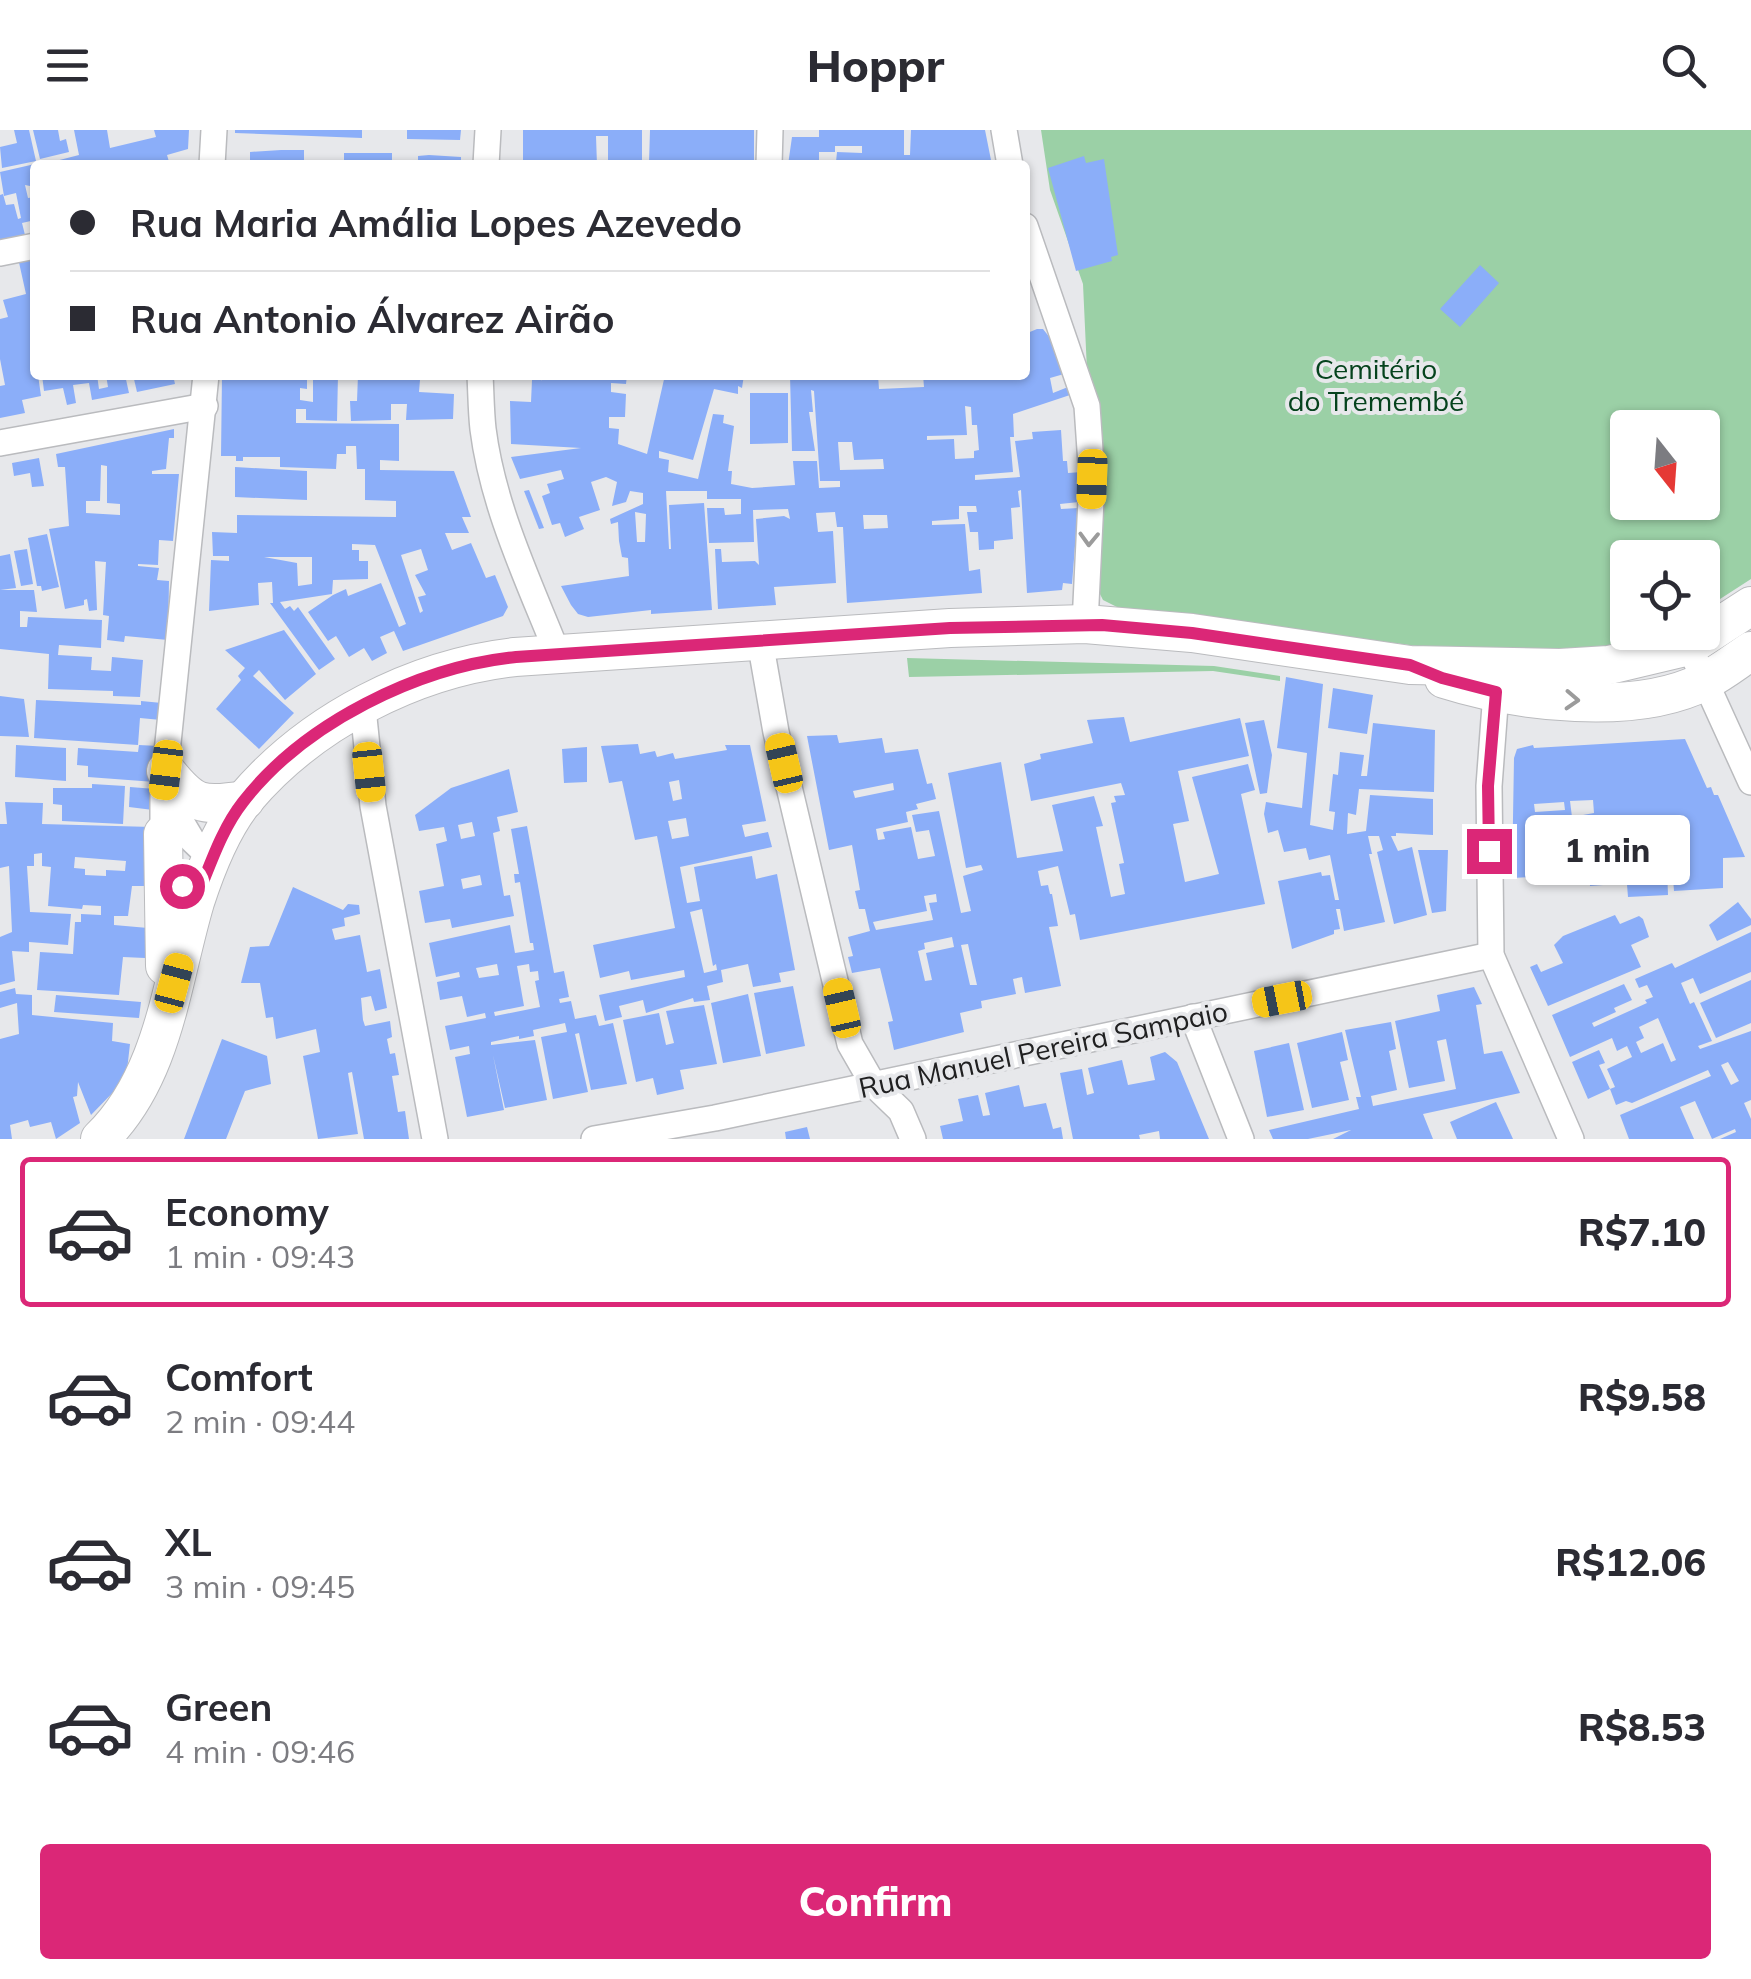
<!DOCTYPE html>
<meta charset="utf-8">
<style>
:root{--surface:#fff;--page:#f7f7f7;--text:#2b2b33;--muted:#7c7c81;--line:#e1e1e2;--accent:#db2777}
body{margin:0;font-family:Mulish,sans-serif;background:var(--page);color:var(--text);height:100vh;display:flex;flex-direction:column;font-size:38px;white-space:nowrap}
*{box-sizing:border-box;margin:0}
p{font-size:32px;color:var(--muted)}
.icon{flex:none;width:55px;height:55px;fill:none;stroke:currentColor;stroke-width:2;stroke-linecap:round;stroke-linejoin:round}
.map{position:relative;height:1009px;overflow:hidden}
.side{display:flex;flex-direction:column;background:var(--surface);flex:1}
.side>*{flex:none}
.top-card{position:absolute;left:30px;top:30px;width:1000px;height:220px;border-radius:10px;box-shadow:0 2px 8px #0004;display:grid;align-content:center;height:220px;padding:0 40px;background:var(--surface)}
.needle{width:65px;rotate:163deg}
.tools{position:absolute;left:1610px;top:280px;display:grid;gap:20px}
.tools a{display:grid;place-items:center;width:110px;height:110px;border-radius:10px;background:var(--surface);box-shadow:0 2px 8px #0004;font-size:50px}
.end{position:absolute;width:45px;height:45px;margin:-22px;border:12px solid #db2777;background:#fff;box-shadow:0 0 0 5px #fff}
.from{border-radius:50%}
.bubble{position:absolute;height:70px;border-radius:10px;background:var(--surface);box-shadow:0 2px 8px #0004;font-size:32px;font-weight:800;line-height:70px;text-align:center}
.car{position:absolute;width:30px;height:60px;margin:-30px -15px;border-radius:12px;box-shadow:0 0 8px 2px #0007;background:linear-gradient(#f5c518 24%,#345 0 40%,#f5c518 0 76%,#345 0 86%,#f5c518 0)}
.top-card b{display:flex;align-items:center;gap:35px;height:95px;font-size:38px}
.top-card b+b{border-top:2px solid var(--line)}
.top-card i{width:25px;height:25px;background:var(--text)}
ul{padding:18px 0 0;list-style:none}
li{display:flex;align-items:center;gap:30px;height:150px;margin:0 20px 15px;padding:0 20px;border:5px solid transparent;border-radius:10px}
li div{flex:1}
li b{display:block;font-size:38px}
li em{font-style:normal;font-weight:800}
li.selected{border-color:var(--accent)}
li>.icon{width:90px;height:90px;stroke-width:1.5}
.button{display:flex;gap:20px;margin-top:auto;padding:20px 40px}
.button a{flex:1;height:115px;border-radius:10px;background:var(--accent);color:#fff;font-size:40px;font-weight:800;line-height:115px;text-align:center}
header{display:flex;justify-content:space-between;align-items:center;height:130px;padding:0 40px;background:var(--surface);font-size:45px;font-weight:800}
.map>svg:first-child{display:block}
.green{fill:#9bd0a6;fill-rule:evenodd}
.building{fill:#8baef9;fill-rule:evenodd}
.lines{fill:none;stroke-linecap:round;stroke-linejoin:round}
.minor-casing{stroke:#babbbe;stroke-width:28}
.secondary-casing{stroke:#babbbe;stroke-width:40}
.minor{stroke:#fff;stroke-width:25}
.secondary{stroke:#fff;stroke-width:38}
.oneway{stroke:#9b9b9b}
.route{stroke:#db2777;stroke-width:12}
.labels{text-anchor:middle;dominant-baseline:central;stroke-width:8;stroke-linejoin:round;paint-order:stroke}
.park-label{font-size:28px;fill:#05431d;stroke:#e7e8eb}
.street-label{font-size:28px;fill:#202021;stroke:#e7e8eb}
</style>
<header><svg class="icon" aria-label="menu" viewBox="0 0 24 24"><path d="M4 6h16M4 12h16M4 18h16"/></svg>Hoppr<svg class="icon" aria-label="search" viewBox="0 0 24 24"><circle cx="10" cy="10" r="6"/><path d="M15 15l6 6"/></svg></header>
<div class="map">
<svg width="1751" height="1009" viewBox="0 0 1751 1009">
<rect width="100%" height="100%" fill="#e7e8eb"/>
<g class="green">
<path d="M1041 0H1751V449L1703 480 1702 428H1628V502L1658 503C1562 541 1442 519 1342 506 1269 497 1196 488 1123 480L1103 470 1097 458 1083 154 1050 60ZM1628 298H1702V372H1628Z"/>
<polygon points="907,528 1214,536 1280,546 1280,551 1213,541 909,547"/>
</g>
<g class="building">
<polygon points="14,0 29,0 36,31 2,38 0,17 17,13"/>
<polygon points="33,0 58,0 60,11 66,9 69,22 40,29"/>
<polygon points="74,0 107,0 110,18 156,7 154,0 189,0 188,19 167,25 170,35 40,35 79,25"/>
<polygon points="235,0 362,0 362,8 235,3"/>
<polygon points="407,0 461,0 460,10 407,9"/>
<polygon points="523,0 642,0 642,35 608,35 608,6 596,6 597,35 528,35 528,30 523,30"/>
<polygon points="650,0 754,0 754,35 649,33"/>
<path d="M819 0H904V25H910L911 0H985L992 35H788L792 7H819ZM835 16H862V23L837 22 836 32 819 31V22H835Z"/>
<polygon points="281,20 304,20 304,35 250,35 250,22"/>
<polygon points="344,23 392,23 392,31 418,31 418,26 429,25 461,27 461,35 344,35"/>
<polygon points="1084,26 1086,33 1104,29 1118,125 1111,127 1112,131 1076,141 1048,38"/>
<polygon points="35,34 35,57 25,55 28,68 35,67 35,90 22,93 26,109 0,115 0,65 3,64 6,75 14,74 18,89 21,88 16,63 4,66 0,42"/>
<polygon points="35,124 35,245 38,245 41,266 22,270 25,283 0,288 0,256 5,255 0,229 0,189 8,187 3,170 26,164 18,128"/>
<polygon points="1480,135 1499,153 1460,197 1440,179"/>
<path d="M1037 199H1043L1054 213 1064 244 1050 248 1053 263 1068 257 1070 265 1013 284 1014 307H1010L1013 342 975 345V350L1020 347 1015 311 1033 309 1032 302 1061 300 1063 331H1067L1068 343 1082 342 1079 372 1060 374 1061 379 1078 378 1072 454 1063 453 1062 460 1027 463 1021 360 1018 361 1020 377 1011 378 1013 409 994 411V419L979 420 978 402H970L967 382H977L976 376H959V389L932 391V395L965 394 969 441 980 439 982 463 847 473 843 397H837L835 382 816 383 818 402 833 401 836 453 774 457 776 475 718 479 715 419H721L722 432 755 431 759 435 756 389 784 386 790 389 788 379 753 380 754 412 709 413 707 378H724L725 385 741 384V369H707V361H666L669 419H671L669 375 704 373 712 480 651 484V480L588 487 578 484 571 475 561 456 629 446 628 428 622 427 619 411 618 392 611 394 610 389 643 374V363L630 361 626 372 612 376 617 352 606 347 591 352 600 380 579 387 584 399 565 407 560 393 552 395 542 366 550 363 547 354 564 349 561 340 520 349 511 327 581 318 511 314 510 271 531 272 532 250H512V245H540L542 251V245H627L626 254 611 253V262L626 264 625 287H609V298L619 299 618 314 647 324 665 245H744L742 258 738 256V264L714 259 693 330 659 321V328L669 330 668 342 698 349 713 284 724 285 723 293 734 296 728 341H732L731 354 752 358 795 355 793 331H817L819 358 840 357V351H820L814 261 811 260 813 282H809L815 321H792L790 246 878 245 879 259 924 257 923 245H1025V204ZM965 276 971 277 972 295H977L979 320 974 321V328L955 329 954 309 927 310V306L967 305ZM838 312H852L854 330 883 329 884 339 840 340ZM635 382 646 384 645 412H637ZM863 385H887L888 398 864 399Z"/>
<polygon points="42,245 97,245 99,259 108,257 106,245 125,245 129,263 92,270 89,253 73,255 76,273 67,275 63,258 44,261"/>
<polygon points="133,245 173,245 175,254 137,262"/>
<path d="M222 245 307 248V259L300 258V270L313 272V248L338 245 337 291 306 290V279H296V293L399 294V331L380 330V340L454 341 471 387H462L469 403H445L452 420 471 413 486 448 495 445 508 477 503 486 403 521 394 501 380 507 387 523 372 531 364 518 349 527 336 506 328 511 308 482 333 465 346 459 348 466 381 453 399 497 406 494 375 415 352 414V420H359V431H368V449L333 450 332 464 280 472 285 479 290 476 294 481 298 477 335 529 319 540 270 473H273L272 452 258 453 259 475 209 481 211 430 229 431V426H213L212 402 237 403V385L396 387V371L365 370V339H357L356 316H346V324H337L336 339 280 337V327H243V331H236V326H221ZM421 419 428 440 415 445 426 465 418 467 423 481 420 483 401 425ZM264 427H312V454L298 456 297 433Z"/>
<polygon points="358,245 395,245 395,249 420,250 419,262 454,264 453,289 406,290 407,274 391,274 391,290 351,291 350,271 357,271"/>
<polygon points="750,263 788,263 788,313 750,314"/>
<path d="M174 299V308H169L166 339 152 341V344H179L173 411 159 410 158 435 138 434V436L159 438 157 450 169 451 168 510 125 506 124 512 107 510 109 486 103 485 106 432 95 431 97 480 89 481 87 469 84 470V475L65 479 49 399 69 396 65 337H58L56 324ZM101 335 107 336V373L120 374V385L86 383V371H100Z"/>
<polygon points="39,328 44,356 32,357 30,343 14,346 12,333"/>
<polygon points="235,337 307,341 307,370 235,367"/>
<polygon points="529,360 544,398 539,399 524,361"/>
<polygon points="47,404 59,457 42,461 41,456 37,456 28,408"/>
<polygon points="27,419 33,454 21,456 14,421"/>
<polygon points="10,424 16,458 0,460 0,426"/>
<polygon points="0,460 34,460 37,482 20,481 20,497 27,497 28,487 102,490 101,518 59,515 58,525 92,527 91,540 111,541 112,527 143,530 140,567 113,566 113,561 48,559 49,524 0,519"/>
<polygon points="284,500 316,544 285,570 259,540 253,546 294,583 259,619 216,579 241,550 238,546 245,538 225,520"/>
<polygon points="1286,547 1323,554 1310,695 1333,700 1335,682 1329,681 1333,644 1338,645 1340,622 1364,625 1361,646 1367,646 1373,593 1435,600 1434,662 1359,659 1356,685 1348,683 1347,704 1366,701 1370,665 1433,669 1433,705 1396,703 1396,706 1391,706 1398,721 1412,717 1427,785 1394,794 1377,722 1383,720 1379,706 1368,706 1372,724 1369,724 1385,792 1344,801 1340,779 1336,779 1340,799 1334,800 1334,804 1292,819 1278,751 1321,742 1322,746 1330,745 1335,770 1339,770 1330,725 1309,730 1306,718 1284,722 1278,700 1268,703 1264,684 1266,672 1302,678 1307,623 1277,618"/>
<polygon points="1333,558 1373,565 1367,604 1328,598"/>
<polygon points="0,566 24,569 29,607 0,606"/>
<polygon points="36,570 141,575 141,571 162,573 161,590 140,588 138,615 34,608"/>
<path d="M1124 587 1130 612 1240 588 1249 626 1178 641 1189 691 1173 694 1185 752 1219 744 1192 647 1248 634 1255 660 1241 664 1265 774 1080 810 1075 784 1070 785 1058 736 1038 741 1041 756 1048 755 1050 764H1052L1058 796 1049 797 1061 856 1025 863 1022 847 1013 849 1016 864 981 871 982 878 960 883 964 902 894 920 888 892 893 891 880 838 852 843 848 827 853 826 848 807 870 801 865 779H859L855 761 860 760 852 715 829 720 807 606 837 605 839 613 882 608 885 623 918 619 927 654 932 653 936 669 916 674 918 679 906 682 908 692 876 699 878 710 885 709 883 702 911 697 918 729 935 726 929 700 916 702 912 685 939 681 961 783 971 781 963 746 983 740 981 735 966 738 948 643 1001 632 1017 728 1063 721 1052 675 1094 666 1103 696 1096 697 1111 767 1125 764 1119 734 1124 733 1111 673 1116 672 1114 666 1125 665 1121 653 1031 671 1024 634 1041 629 1040 624 1093 613 1087 590ZM893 653 894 660 855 668 853 661ZM936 764 937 772 929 773 933 790 876 800 873 792 927 781 924 766ZM952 807 954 817 926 823 932 850 925 851 918 821 925 819 924 813ZM968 814 972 833 977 855H970L961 815Z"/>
<polygon points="1264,590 1272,625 1267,663 1260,664 1245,593"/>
<path d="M1685 609 1707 658 1711 657 1714 665H1718L1745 727 1723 728V758L1674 761 1672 736 1667 737 1668 765 1628 767 1626 742H1622L1623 749H1616V754L1590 756 1589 744 1512 748 1514 628 1517 619 1533 615 1534 618ZM1593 670 1594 683 1572 687 1570 671ZM1564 672 1565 680 1535 682 1534 674ZM1625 697 1627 707 1631 706 1632 713 1637 712 1639 732 1625 733V725L1611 726 1609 704 1534 707 1537 702Z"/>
<path d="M638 614 640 624 655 621 657 627 673 623 675 629 727 620 725 615H750L766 691 742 695 745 707 768 702 772 717 680 737 687 773 700 771 694 737 752 726 756 749 777 744 795 840 779 843 781 852 753 857 748 834 721 840 723 852 707 856 710 870 694 872 693 868 646 883 643 870 619 876 622 887 605 891 599 865 685 847 684 840 631 850 629 841 600 848 593 815 675 798 657 706 635 710 622 651 609 653 601 616ZM679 650 682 669 673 671 669 652ZM686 688 689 706 672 709 668 691ZM702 779 713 836 716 834 717 840 704 843 690 782Z"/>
<polygon points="16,615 66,618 66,651 15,647"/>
<polygon points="139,615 158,616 155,652 88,647 88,636 77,635 78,618 138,622"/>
<polygon points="587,617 587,652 564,653 562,619"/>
<path d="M509 639 518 682 497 687 500 701 493 703 504 766 510 765 514 786 452 798 450 789 425 793 419 761 444 756 436 714 447 711 444 697 419 701 415 685 451 658ZM472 692 475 706 461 709 458 695ZM480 745 482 755 463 759 461 749Z"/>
<polygon points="92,654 125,656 123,694 62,691 62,675 53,674 53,658 92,658"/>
<polygon points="130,657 155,659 153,680 129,677"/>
<path d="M5 672 43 673 42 694 152 697 147 756H132L128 786H114V795L148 798 145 828 123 827 119 865 37 860 40 822 73 824 75 792H81V784L101 785V776L83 775 82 779 48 776 51 737 42 736V723L34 724V736H27L30 782 71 784 68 815 29 812V822L12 821 15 851 0 855V807L12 802 9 736 0 738V694H7ZM75 727 126 731 125 741 106 740V746L85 745V739L74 738Z"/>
<path d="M527 696 554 843 564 841 569 867 559 869 560 873 571 871 575 889 596 885 599 896 613 893 627 954 591 960 579 903 575 904 588 962 553 969 541 907 567 902 565 893 533 900 534 906 519 909V906L491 912V915L535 910 547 970 505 978 493 925 504 980 467 987 455 927 470 924 469 916 450 920 445 896 486 888 485 883 467 887 462 866 440 870 437 852 460 847 459 842 436 847 429 813 510 795 515 823 534 820 533 813H530L520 752 515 753 514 744H519L511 699ZM497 834 499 845 479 848 476 838ZM529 834 530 842 538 841 539 850 535 851 540 877 495 886 494 882 524 876 517 836Z"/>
<polygon points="1418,720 1448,720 1446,781 1432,783"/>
<polygon points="293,757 343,780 348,774 359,775 360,784 344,788 345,796 332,799 335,810 360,805 367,842 380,839 387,878 375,881 371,866 361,868 363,890 365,896 390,891 392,907 387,909 390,924 395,923 399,945 392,946 398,982 405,981 409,1009 364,1009 352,942 348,943 358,1004 318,1009 303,926 320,922 316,899 276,909 273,887 266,888 260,853 241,853 250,817 269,816"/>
<polygon points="1738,772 1751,789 1751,795 1717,811 1709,795"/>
<polygon points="1615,785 1620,794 1639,786 1643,789 1649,807 1631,815 1641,837 1548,876 1530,837 1537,834 1541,842 1563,833 1554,815 1563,806"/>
<path d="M1751 802V842L1700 864 1693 848 1681 853 1690 874 1694 872 1712 911 1698 916 1700 919 1751 901V970L1744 973 1751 989V1009H1720L1736 1002 1735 999 1712 1009 1695 971 1680 977 1694 1009H1629L1620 985 1711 946 1708 940 1632 973 1626 971 1616 975 1610 959 1615 957 1607 939 1632 927 1627 916 1617 921 1612 908 1570 927 1552 885 1624 854 1632 870 1614 878 1616 882 1592 893 1594 897 1647 873 1645 870 1653 867 1647 855 1639 858 1635 849 1672 833 1675 838ZM1658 888 1676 930 1671 932 1663 913 1641 923 1636 912 1644 908 1639 897ZM1728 932 1739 951 1731 955 1721 935Z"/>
<polygon points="1751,850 1751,893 1716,908 1700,873"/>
<polygon points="793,856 805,916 766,924 754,863"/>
<polygon points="1474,857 1482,874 1476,875 1484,924 1502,921 1520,963 1423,984 1433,1009 1333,1009 1351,1000 1308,1009 1273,1009 1269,1000 1359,979 1356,967 1361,967 1345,900 1391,892 1396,919 1389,921 1397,960 1371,966 1373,976 1456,959 1446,909 1437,911 1445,951 1409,958 1395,891 1440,881 1437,865"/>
<polygon points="15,858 16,864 32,865 32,885 113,893 112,911 130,914 126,949 91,985 78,952 77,966 73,967 80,993 56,1009 51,992 30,997 28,990 10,995 12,1009 0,1009 0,909 19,904 17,873 0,878 0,862"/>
<polygon points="748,864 761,926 723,933 711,873"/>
<polygon points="56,865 141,872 139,888 54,882"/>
<polygon points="704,875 717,934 680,940 684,959 657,965 653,948 636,952 623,890 659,883 666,915 674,913 666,881"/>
<polygon points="1342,902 1348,930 1340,932 1349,970 1312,978 1297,913"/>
<polygon points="222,909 267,926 271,954 245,961 226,1009 184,1009"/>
<polygon points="1289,913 1304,980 1267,987 1254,921"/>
<polygon points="1599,920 1605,933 1599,935 1610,959 1588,969 1572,932"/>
<polygon points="1165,922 1177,932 1209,1009 1160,1009 1159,1001 1139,1005 1140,1009 1073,1009 1060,943 1082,939 1087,965 1094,963 1088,938 1122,930 1128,955 1155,950 1150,927"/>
<polygon points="1019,955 1024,977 1046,973 1053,999 1061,997 1063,1009 943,1009 940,996 963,991 958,969 978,965 983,986 990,985 985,963"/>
<polygon points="1496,972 1513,1009 1457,1009 1450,992"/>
<polygon points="807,997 810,1009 786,1009 785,1002"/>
</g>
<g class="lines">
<defs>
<g id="minor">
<polyline points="1004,0 1010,35"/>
<polyline points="212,35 214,0"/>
<polyline points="486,35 488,0"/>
<polyline points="769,35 770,0"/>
<polyline points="1025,96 1087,276 1092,349 1085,494"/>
<polyline points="0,123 35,116"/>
<path d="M480 245C481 263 481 281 483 299 493 378 529 452 558 525"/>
<polyline points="0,313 205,276"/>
<polyline points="760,511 776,602 850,914 873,954 901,981 913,1009"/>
<polyline points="1689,516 1751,652"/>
<polyline points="1496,562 1489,656 1491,825 1571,1009"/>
<polyline points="363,578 373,676 435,1009"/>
<polyline points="166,666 192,710 212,729"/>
<polyline points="167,718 163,704 163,661 206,245"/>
<polyline points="1193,887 1241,1009"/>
<polyline points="594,1009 715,988 1491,825"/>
</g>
<g id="secondary">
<path d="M1444 549C1517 572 1635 587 1705 551 1721 543 1736 531 1751 521"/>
<path d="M166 641C193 675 201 677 245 670"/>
<polyline points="163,704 165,836"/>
<path d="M100 1009C164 947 171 853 195 772 206 738 222 697 245 669 311 591 415 538 515 527L950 498 1085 494 1192 503 1410 535 1560 538 1609 535 1689 516 1751 476"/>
</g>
</defs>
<use href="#minor" class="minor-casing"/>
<use href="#secondary" class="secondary-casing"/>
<use href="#minor" class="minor"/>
<use href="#secondary" class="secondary"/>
</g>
<defs><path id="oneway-chevron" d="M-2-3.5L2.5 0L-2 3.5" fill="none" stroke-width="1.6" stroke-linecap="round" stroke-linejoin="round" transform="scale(2.5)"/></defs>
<g class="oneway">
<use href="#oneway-chevron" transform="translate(1089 409) rotate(92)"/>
<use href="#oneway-chevron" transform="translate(1572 570) rotate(3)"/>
</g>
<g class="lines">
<path class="route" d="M182 756 196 769C210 736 221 700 243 672 304 593 418 537 516 527L950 498 1102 495 1192 503 1410 535 1442 548 1496 562 1488 656 1489 721"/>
</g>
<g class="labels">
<g class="park-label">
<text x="1376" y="238">Cemitério<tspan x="1376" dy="32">do Tremembé</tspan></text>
</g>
<g class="street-label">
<text transform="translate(1043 919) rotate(-12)">Rua Manuel Pereira Sampaio</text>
</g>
</g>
</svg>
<div class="tools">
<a><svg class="needle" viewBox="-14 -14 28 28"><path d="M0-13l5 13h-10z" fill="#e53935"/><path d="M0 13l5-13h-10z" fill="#7c7c81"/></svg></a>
<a><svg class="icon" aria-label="locate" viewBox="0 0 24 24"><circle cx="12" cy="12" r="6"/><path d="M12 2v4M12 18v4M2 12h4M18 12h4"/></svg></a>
</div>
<i class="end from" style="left:182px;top:756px"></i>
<i class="end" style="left:1489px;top:721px"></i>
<div class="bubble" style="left:1525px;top:685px;width:165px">1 min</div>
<i class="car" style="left:1092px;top:349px;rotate:182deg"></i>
<i class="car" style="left:784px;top:633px;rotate:347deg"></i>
<i class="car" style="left:166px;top:640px;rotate:187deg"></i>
<i class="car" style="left:369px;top:642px;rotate:174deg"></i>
<i class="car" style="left:174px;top:853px;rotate:15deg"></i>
<i class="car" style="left:1282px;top:869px;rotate:259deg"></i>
<i class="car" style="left:842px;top:878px;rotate:347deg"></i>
<div class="top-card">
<b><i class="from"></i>Rua Maria Amália Lopes Azevedo</b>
<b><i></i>Rua Antonio Álvarez Airão</b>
</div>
</div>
<section class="side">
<ul>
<li class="selected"><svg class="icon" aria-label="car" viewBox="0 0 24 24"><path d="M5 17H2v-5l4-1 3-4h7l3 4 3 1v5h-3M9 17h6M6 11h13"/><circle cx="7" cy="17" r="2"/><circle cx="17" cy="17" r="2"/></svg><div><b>Economy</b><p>1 min · 09:43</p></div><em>R$7.10</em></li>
<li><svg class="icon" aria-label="car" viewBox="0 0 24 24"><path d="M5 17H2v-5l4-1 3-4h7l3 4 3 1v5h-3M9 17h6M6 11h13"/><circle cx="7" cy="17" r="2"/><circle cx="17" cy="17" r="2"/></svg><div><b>Comfort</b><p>2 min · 09:44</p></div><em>R$9.58</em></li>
<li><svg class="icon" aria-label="car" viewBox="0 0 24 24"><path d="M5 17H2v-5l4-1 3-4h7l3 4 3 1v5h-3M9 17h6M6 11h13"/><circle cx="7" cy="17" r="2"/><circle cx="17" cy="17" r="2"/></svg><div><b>XL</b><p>3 min · 09:45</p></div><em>R$12.06</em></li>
<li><svg class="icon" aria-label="car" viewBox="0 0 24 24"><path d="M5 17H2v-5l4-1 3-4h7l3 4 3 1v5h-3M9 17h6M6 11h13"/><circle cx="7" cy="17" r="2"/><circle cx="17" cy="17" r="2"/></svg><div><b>Green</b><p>4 min · 09:46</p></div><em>R$8.53</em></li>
</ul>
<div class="button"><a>Confirm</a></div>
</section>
